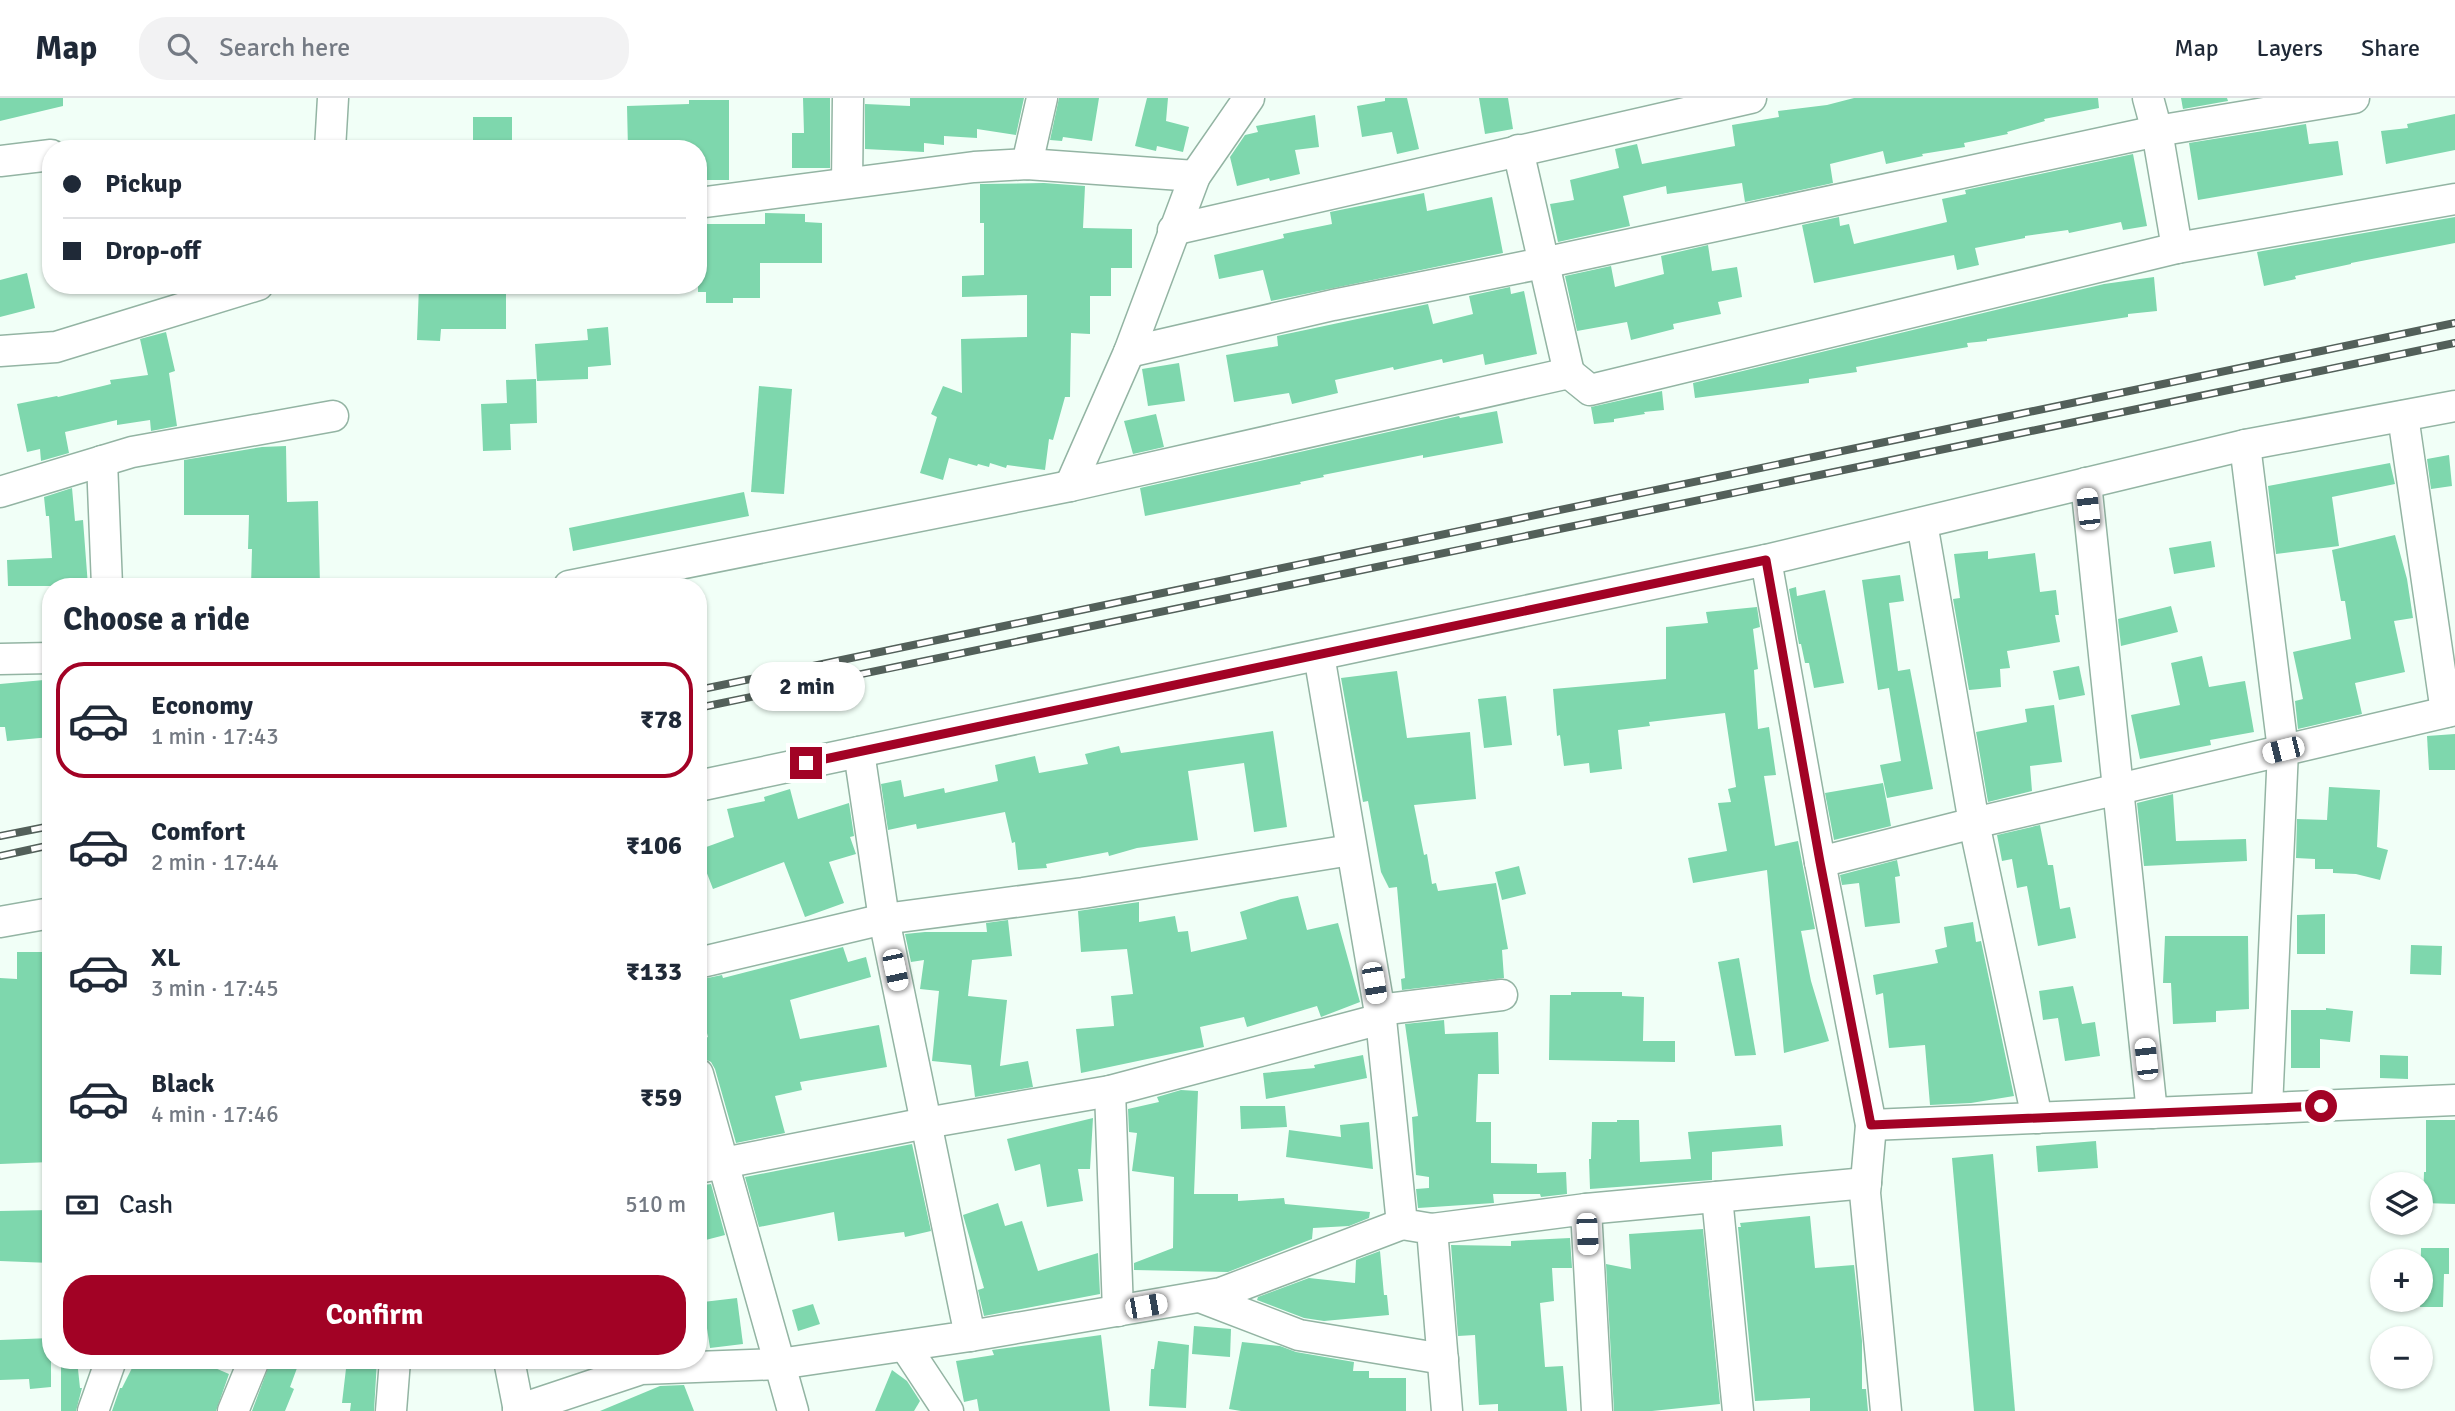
<!DOCTYPE html>
<meta charset="utf-8">
<style>
:root{--surface:#fff;--page:#f2f2f3;--text:#1f2937;--muted:#747a83;--line:#e0e1e3;--accent:#a20225}
body{margin:0;font-family:Signika,sans-serif;background:var(--page);color:var(--text);height:100vh;display:flex;flex-direction:column;font-size:26px;white-space:nowrap}
*{box-sizing:border-box;margin:0}
p{font-size:23px;color:var(--muted)}
.icon{flex:none;width:38px;height:38px;fill:none;stroke:currentColor;stroke-width:2;stroke-linecap:round;stroke-linejoin:round}
.map{position:relative;flex:1;overflow:hidden}
.panel{position:absolute;left:42px;top:480px;width:665px;height:791px;display:flex;flex-direction:column;background:var(--surface);border-radius:28px;box-shadow:0 2px 5px #0004}
.panel>*{flex:none}
.hud{position:absolute;left:42px;top:42px;width:665px;height:154px;border-radius:28px;box-shadow:0 2px 5px #0004;display:grid;align-content:center;height:154px;padding:0 21px;background:var(--surface)}
.tools{position:absolute;left:2370px;top:1074px;display:grid;gap:14px}
.tools a{display:grid;place-items:center;width:63px;height:63px;border-radius:50%;background:var(--surface);box-shadow:0 2px 5px #0004;font-size:35px}
.end{position:absolute;width:32px;height:32px;margin:-16px;border:9px solid #a20225;background:#fff;box-shadow:0 0 0 4px #fff}
.from{border-radius:50%}
.bubble{position:absolute;height:49px;border-radius:24px;background:var(--surface);box-shadow:0 2px 5px #0004;font-size:23px;font-weight:700;line-height:49px;text-align:center}
.car{position:absolute;width:21px;height:42px;margin:-21px -10px;border-radius:9px;box-shadow:0 0 5px 2px #0007;background:linear-gradient(#fff 24%,#345 0 40%,#fff 0 76%,#345 0 86%,#fff 0)}
.hud b{display:flex;align-items:center;gap:24px;height:66px;font-size:26px}
.hud b+b{border-top:2px solid var(--line)}
.hud i{width:18px;height:18px;background:var(--text)}
ul{padding:0;list-style:none}
li{display:flex;align-items:center;gap:21px;height:116px;margin:0 14px 10px;padding:0 7px;border:4px solid transparent;border-radius:28px}
li div{flex:1}
li b{display:block;font-size:26px}
li em{font-style:normal;font-weight:700}
li.on{border-color:var(--accent)}
li>.icon{width:63px;height:63px;stroke-width:1.5}
h2{padding:0 21px;font-size:32px;line-height:84px}
.pay{display:flex;align-items:center;gap:18px;height:77px;padding:0 21px;font-size:26px}
.pay p{margin-inline-start:auto}
.primary-button{display:flex;gap:14px;margin-top:auto;padding:14px 21px}
.primary-button a{flex:1;height:80px;border-radius:28px;background:var(--accent);color:#fff;font-size:28px;font-weight:700;line-height:80px;text-align:center}
header{display:flex;align-items:center;gap:42px;box-sizing:border-box;height:98px;padding:0 35px;background:var(--surface);border-bottom:2px solid var(--line)}
header strong{font-size:33px}
nav{display:flex;gap:38px;margin-inline-start:auto;font-size:24px}
.search{width:490px;height:63px;background:var(--page);display:flex;align-items:center;gap:18px;box-sizing:border-box;padding:0 24px;border-radius:28px;color:var(--muted);font-size:26px}
.map>svg:first-child{display:block}
.building{fill:#7ed7ad}
.lines{fill:none;stroke-linecap:round;stroke-linejoin:round}
.minor-casing{stroke:#93b4a3;stroke-width:33}
.minor{stroke:#fff;stroke-width:30}
.rail-casing{stroke:#53605a;stroke-width:8}
.rail{stroke:#fff;stroke-width:5;stroke-dasharray:16;stroke-linecap:butt}
.route{stroke:#a20225;stroke-width:9}
</style>
<header>
<strong>Map</strong>
<div class="search"><svg class="icon" aria-label="search" viewBox="0 0 24 24"><circle cx="10" cy="10" r="6"/><path d="M15 15l6 6"/></svg>Search here</div>
<nav><a>Map</a><a>Layers</a><a>Share</a></nav>
</header>
<div class="map">
<svg width="2455" height="1313" viewBox="0 0 2455 1313">
<rect width="100%" height="100%" fill="#f1fff7"/>
<g class="building">
<polygon points="0,0 63,0 63,8 0,23"/>
<polygon points="803,0 830,0 830,70 792,70 792,35 804,35"/>
<polygon points="910,0 1024,0 1016,37 977,31 977,40 944,38 944,47 924,45 924,54 865,51 865,6 910,8"/>
<polygon points="1059,0 1099,0 1092,43 1063,39 1062,43 1050,42"/>
<polygon points="1147,0 1168,0 1166,23 1189,29 1183,54 1157,48 1156,53 1135,48"/>
<polygon points="1385,0 1407,0 1419,51 1397,56 1392,34 1362,39 1357,8 1385,3"/>
<polygon points="1479,0 1508,0 1513,31 1485,36"/>
<polygon points="1854,0 2098,0 2099,10 2044,21 2045,23 2007,34 2008,36 1964,45 1965,49 1922,56 1923,58 1886,66 1883,53 1830,66 1833,85 1745,104 1742,85 1667,96 1666,88 1623,98 1630,128 1558,144 1550,106 1574,102 1570,82 1619,70 1615,51 1637,46 1642,66 1735,48 1732,27 1779,19 1778,13 1827,7"/>
<polygon points="2181,0 2227,0 2228,3 2183,11"/>
<polygon points="689,2 729,2 729,82 698,82 698,51 628,51 627,8 689,6"/>
<polygon points="2455,16 2455,52 2386,66 2381,33 2408,30 2407,26"/>
<polygon points="1315,17 1319,49 1295,52 1300,76 1270,83 1269,80 1237,88 1230,59 1245,37 1258,34 1256,28"/>
<rect x="473" y="19" width="39" height="32"/>
<polygon points="2306,26 2309,46 2338,43 2343,77 2198,102 2189,45"/>
<polygon points="2133,56 2147,128 2123,132 2121,124 2069,135 2068,132 2025,138 2025,140 1975,150 1979,167 1957,172 1954,157 1814,185 1802,127 1839,119 1840,128 1849,126 1854,146 1947,124 1942,101 1966,96 1965,92"/>
<polygon points="1044,85 1085,88 1083,130 1132,131 1132,170 1111,170 1111,198 1090,198 1090,236 1071,235 1070,299 1065,299 1053,342 1049,341 1045,372 1007,367 1006,370 990,365 989,369 978,366 977,368 949,360 943,382 920,375 937,319 931,316 943,288 962,295 961,241 1027,239 1027,197 962,199 962,178 984,177 984,125 980,125 980,86"/>
<polygon points="1424,95 1427,113 1492,99 1503,155 1271,203 1263,172 1219,181 1214,157 1284,140 1283,136 1332,126 1330,114"/>
<polygon points="765,115 805,116 805,124 822,125 822,165 760,165 760,200 733,200 733,205 706,205 706,194 698,194 698,126 765,126"/>
<polygon points="2455,119 2455,145 2351,165 2351,166 2295,178 2296,181 2264,188 2257,154"/>
<polygon points="1708,147 1712,173 1737,169 1742,199 1718,204 1721,216 1673,226 1674,231 1631,242 1627,224 1577,233 1565,178 1611,168 1615,189 1664,176 1661,158"/>
<polygon points="27,175 35,210 0,219 0,182"/>
<polygon points="2154,179 2157,213 2128,216 2128,219 1987,241 1987,243 1967,245 1968,249 1856,269 1857,274 1809,281 1809,285 1695,300 1693,285 2104,186"/>
<polygon points="419,187 506,187 506,231 441,231 440,243 417,242"/>
<polygon points="1510,189 1511,196 1524,193 1537,256 1485,267 1483,256 1443,265 1442,261 1394,272 1393,269 1335,282 1338,295 1292,306 1289,295 1234,304 1226,257 1278,248 1277,238 1428,206 1433,226 1473,216 1469,198"/>
<polygon points="608,229 611,267 588,269 588,281 537,283 535,246 588,242 587,231"/>
<polygon points="166,234 175,273 169,275 177,328 151,333 150,322 117,327 117,322 65,334 69,355 41,363 40,351 27,354 17,306 57,298 58,299 111,286 110,282 148,277 140,241"/>
<polygon points="1179,265 1185,303 1148,308 1142,271"/>
<polygon points="536,281 537,325 510,326 511,352 483,353 481,306 507,305 506,282"/>
<polygon points="759,288 792,291 784,396 751,394"/>
<polygon points="1662,293 1664,312 1644,314 1645,316 1614,321 1614,324 1594,326 1591,309"/>
<polygon points="1497,313 1503,345 1423,360 1423,357 1323,377 1324,379 1300,384 1301,386 1145,418 1140,390 1459,318 1460,320"/>
<polygon points="1156,316 1164,349 1133,356 1124,323"/>
<polygon points="286,348 287,404 318,403 320,488 251,488 252,451 248,451 249,417 184,417 184,362 262,349"/>
<polygon points="2449,357 2452,388 2431,391 2427,361"/>
<polygon points="2390,365 2395,386 2332,399 2339,448 2276,456 2268,388"/>
<polygon points="72,390 75,423 83,422 88,488 8,488 7,462 52,460 49,418 46,418 44,399"/>
<polygon points="744,394 749,418 573,453 569,430"/>
<polygon points="2395,437 2407,481 2413,520 2394,523 2405,574 2355,585 2362,616 2298,631 2295,603 2303,601 2293,554 2351,541 2345,503 2341,503 2332,452"/>
<polygon points="2211,443 2215,469 2174,476 2169,450"/>
<polygon points="1988,453 1988,461 2035,455 2040,494 2056,492 2059,517 2055,517 2060,544 2007,553 2010,570 2000,571 2001,589 1969,592 1953,501 1960,500 1954,456"/>
<polygon points="1900,477 1904,503 1889,505 1898,573 1910,571 1933,691 1887,700 1880,667 1901,663 1889,590 1878,592 1862,482"/>
<polygon points="1796,489 1797,498 1825,492 1844,585 1814,590 1809,565 1805,565 1801,546 1799,546 1789,491"/>
<polygon points="2171,508 2178,534 2121,548 2118,521"/>
<polygon points="1757,509 1760,529 1753,531 1758,571 1754,572 1758,631 1769,629 1776,677 1764,678 1775,748 1798,743 1815,831 1801,833 1811,883 1829,943 1784,955 1767,772 1693,785 1688,760 1727,753 1718,705 1731,704 1728,691 1736,689 1725,615 1649,624 1650,628 1618,632 1622,671 1590,675 1589,665 1564,668 1560,637 1557,638 1553,591 1666,581 1666,529 1708,525 1706,514"/>
<polygon points="2202,558 2209,589 2245,583 2254,634 2210,642 2211,647 2140,661 2131,617 2180,607 2171,565"/>
<polygon points="2079,568 2085,597 2059,602 2053,573"/>
<polygon points="1397,573 1407,640 1470,634 1476,701 1414,707 1424,757 1427,756 1432,786 1436,785 1438,793 1496,785 1508,851 1502,852 1504,880 1402,892 1401,881 1405,880 1397,789 1389,790 1381,774 1368,703 1363,704 1341,580"/>
<polygon points="44,582 51,583 51,639 7,643 5,629 0,629 0,586"/>
<polygon points="1506,598 1512,647 1484,650 1478,601"/>
<polygon points="2054,607 2062,664 2030,668 2032,693 1988,704 1976,634 2027,624 2025,611"/>
<polygon points="1273,633 1287,729 1254,734 1244,665 1188,673 1198,742 1137,750 1109,758 1108,754 1046,766 1047,770 1018,772 1015,744 1012,745 1005,714 917,731 916,726 888,732 881,686 901,682 904,699 944,690 945,695 998,683 995,667 1035,658 1039,675 1088,666 1085,656 1119,648 1121,655"/>
<polygon points="2455,636 2455,672 2429,672 2427,638"/>
<polygon points="1883,685 1891,728 1834,742 1825,695"/>
<polygon points="2329,689 2380,692 2377,749 2388,752 2380,782 2356,776 2333,775 2333,771 2315,771 2315,761 2296,760 2297,721 2327,722"/>
<polygon points="790,691 798,721 849,705 854,738 850,739 856,756 829,764 844,805 805,819 784,764 713,791 698,752 734,739 727,711 765,703 764,699"/>
<polygon points="2173,696 2176,743 2246,741 2247,763 2144,768 2137,705"/>
<polygon points="2040,727 2048,767 2053,767 2060,811 2070,809 2076,840 2038,848 2027,788 2017,790 2012,761 2002,763 1997,737"/>
<polygon points="1897,762 1900,778 1895,779 1900,825 1865,829 1859,785 1842,787 1840,777"/>
<polygon points="1519,768 1526,796 1502,802 1495,774"/>
<polygon points="1298,798 1307,832 1338,825 1360,904 1321,919 1317,908 1247,929 1244,919 1200,929 1204,949 1081,975 1076,931 1114,928 1111,898 1133,896 1127,851 1081,854 1078,813 1139,804 1139,824 1175,818 1178,834 1188,833 1191,854 1247,841 1240,814 1281,801"/>
<polygon points="2325,816 2325,856 2297,856 2297,817"/>
<polygon points="1008,822 1012,858 972,862 968,898 1007,902 1000,968 1028,963 1033,989 975,999 971,967 932,963 939,893 920,891 924,862 911,864 905,836 925,834 987,834 986,825"/>
<polygon points="1973,824 1976,844 1981,843 2014,998 1971,1005 1930,1007 1925,947 1889,950 1883,895 1876,897 1873,877 1938,865 1935,852 1947,849 1944,829"/>
<polygon points="2165,838 2248,838 2249,911 2216,913 2216,924 2173,926 2171,885 2163,885"/>
<polygon points="2411,847 2442,848 2441,877 2410,876"/>
<polygon points="843,849 848,864 866,859 871,879 790,902 800,941 879,927 887,969 800,984 802,992 775,998 785,1035 736,1045 715,971 711,964 703,960 698,943 708,939 698,900 698,882 722,877 723,880"/>
<polygon points="17,854 51,854 48,965 51,965 51,1064 0,1066 0,880 17,881"/>
<polygon points="1739,860 1756,957 1735,958 1718,864"/>
<polygon points="2073,888 2082,926 2095,924 2100,958 2065,963 2058,920 2043,922 2039,893"/>
<polygon points="1571,894 1622,894 1622,898 1644,899 1643,943 1675,943 1675,964 1549,962 1550,897 1571,897"/>
<polygon points="2326,910 2353,913 2350,944 2320,941 2320,970 2291,970 2291,912 2326,912"/>
<polygon points="1444,922 1445,936 1498,934 1499,976 1478,976 1476,1024 1491,1024 1491,1065 1537,1066 1537,1075 1566,1074 1567,1096 1541,1099 1540,1096 1493,1096 1494,1105 1418,1110 1416,1091 1429,1090 1429,1079 1416,1077 1412,1019 1418,1018 1405,926"/>
<polygon points="1363,957 1367,980 1266,1001 1263,975 1315,970 1314,967"/>
<polygon points="2380,957 2408,958 2408,981 2380,980"/>
<polygon points="1181,992 1198,993 1194,1096 1238,1096 1238,1103 1284,1100 1285,1106 1370,1114 1369,1120 1349,1128 1313,1130 1312,1141 1228,1174 1134,1172 1134,1165 1173,1150 1174,1079 1132,1073 1137,1035 1129,1034 1128,1011 1159,1004 1157,999"/>
<polygon points="1240,1008 1285,1008 1287,1029 1241,1031"/>
<polygon points="1093,1020 1090,1071 1078,1071 1083,1103 1047,1109 1040,1066 1015,1073 1007,1041"/>
<polygon points="1617,1022 1639,1022 1640,1064 1691,1061 1688,1034 1781,1027 1783,1048 1712,1054 1712,1082 1590,1091 1589,1061 1591,1061 1592,1024 1617,1024"/>
<polygon points="2426,1022 2455,1022 2455,1106 2423,1105 2424,1074 2426,1074"/>
<polygon points="1369,1024 1373,1071 1286,1059 1289,1032 1341,1039 1340,1027"/>
<polygon points="2096,1043 2098,1070 2038,1074 2036,1048"/>
<polygon points="912,1046 931,1133 905,1139 904,1134 838,1143 834,1114 759,1129 745,1079"/>
<polygon points="1993,1056 2015,1313 1974,1313 1952,1060"/>
<polygon points="711,1086 725,1137 698,1144 698,1088"/>
<polygon points="998,1105 1005,1128 1022,1123 1038,1173 1098,1155 1100,1196 984,1218 978,1192 984,1190 963,1117"/>
<polygon points="51,1112 51,1165 0,1163 0,1113"/>
<polygon points="1810,1118 1815,1170 1854,1167 1862,1243 1862,1291 1866,1291 1868,1313 1810,1313 1810,1300 1755,1303 1738,1129 1741,1129 1740,1125"/>
<polygon points="1703,1131 1720,1306 1652,1313 1614,1313 1606,1166 1631,1171 1629,1136"/>
<polygon points="1570,1140 1572,1170 1552,1170 1554,1203 1540,1205 1545,1269 1563,1268 1567,1313 1498,1313 1498,1306 1479,1307 1475,1237 1458,1238 1451,1147 1511,1148 1511,1143"/>
<polygon points="2421,1150 2449,1150 2449,1176 2444,1176 2443,1209 2420,1209"/>
<polygon points="1380,1153 1384,1197 1387,1197 1389,1217 1324,1223 1304,1220 1257,1202 1258,1199 1309,1180 1355,1185 1356,1162"/>
<polygon points="737,1200 743,1246 710,1250 703,1204"/>
<polygon points="813,1206 820,1226 798,1233 792,1212"/>
<polygon points="1194,1228 1231,1231 1230,1259 1192,1256"/>
<polygon points="1101,1237 1110,1313 979,1313 977,1301 964,1304 956,1263 994,1257 992,1252"/>
<polygon points="51,1240 51,1289 30,1291 29,1281 0,1282 0,1242"/>
<polygon points="1158,1243 1189,1247 1186,1310 1149,1308 1151,1271 1154,1271"/>
<polygon points="1242,1244 1280,1248 1296,1254 1354,1264 1353,1273 1369,1273 1369,1280 1406,1280 1406,1313 1241,1313 1229,1311"/>
<polygon points="61,1262 77,1262 80,1290 82,1290 76,1313 61,1313"/>
<polygon points="136,1262 218,1262 215,1270 229,1276 216,1313 112,1313 120,1290 122,1290"/>
<polygon points="271,1262 300,1262 290,1289 294,1291 285,1313 252,1313"/>
<polygon points="347,1262 377,1262 374,1313 350,1313 351,1305 342,1305"/>
<polygon points="892,1272 907,1283 920,1303 914,1313 875,1313"/>
<polygon points="684,1287 694,1313 600,1313 660,1288"/>
</g>
<g class="lines">
<defs>
<g id="minor">
<polyline points="2148,0 2157,33 2177,150"/>
<polyline points="330,51 333,0"/>
<polyline points="1518,52 1569,275"/>
<polyline points="0,63 51,57"/>
<polyline points="1027,66 1042,0"/>
<polyline points="847,85 848,0"/>
<polyline points="698,105 974,69 1027,66 1195,78"/>
<polyline points="1173,132 1751,0"/>
<polyline points="0,253 56,249 258,187"/>
<polyline points="1129,254 1333,207 1543,165 2157,33 2354,0"/>
<polyline points="2403,318 2446,614"/>
<polyline points="2245,347 2283,652 2267,1010"/>
<polyline points="102,363 107,488"/>
<polyline points="2086,385 2152,1015"/>
<polyline points="1070,388 1129,254 1195,78 1249,0"/>
<polyline points="0,394 132,354 333,318"/>
<polyline points="1922,425 1974,725 2037,1020"/>
<polyline points="1766,462 1820,764 1871,1027 1865,1095 1886,1313"/>
<polyline points="569,488 1070,388 1569,275 1590,292 2177,150 2455,101"/>
<polyline points="1319,557 1381,921 1402,1126 1432,1131 1447,1313"/>
<polyline points="0,561 51,560"/>
<polyline points="698,688 1766,462 2245,347 2455,308"/>
<polyline points="1820,764 1974,725 2455,612"/>
<polyline points="0,824 51,815"/>
<polyline points="698,865 884,821 1083,795 1351,752"/>
<polyline points="1379,912 1502,897"/>
<polyline points="698,976 793,1313"/>
<polyline points="1110,993 1118,1213"/>
<polyline points="1871,1027 2455,1002"/>
<polyline points="698,1070 926,1025 1110,993 1381,921"/>
<polyline points="1717,1099 1738,1313"/>
<polyline points="1586,1111 1866,1085"/>
<polyline points="1432,1131 1586,1111 1597,1313"/>
<polyline points="1200,1199 1299,1237 1443,1261"/>
<polyline points="970,1238 1221,1195 1402,1126"/>
<polyline points="905,1248 948,1313"/>
<polyline points="509,1262 519,1313"/>
<polyline points="518,1312 641,1271 779,1266 970,1238 884,821 859,654"/>
<polyline points="93,1313 111,1262"/>
<polyline points="233,1313 254,1262"/>
<polyline points="391,1313 395,1262"/>
</g>
</defs>
<use href="#minor" class="minor-casing"/>
<use href="#minor" class="minor"/>
<defs>
<g id="rail">
<polyline points="698,592 2455,225"/>
<polyline points="698,610 2455,245"/>
<polyline points="0,738 51,728"/>
<polyline points="0,758 51,747"/>
</g>
</defs>
<use href="#rail" class="rail-casing"/>
<use href="#rail" class="rail"/>
</g>
<g class="lines">
<polyline class="route" points="806,665 1766,462 1820,764 1871,1027 2321,1008"/>
</g>
</svg>
<div class="tools">
<a><svg class="icon" aria-label="layers" viewBox="0 0 24 24"><path d="M12 4l9 5-9 5-9-5zM3 14l9 5 9-5"/></svg></a>
<a>+</a>
<a>−</a>
</div>
<i class="end from" style="left:2321px;top:1008px"></i>
<i class="end" style="left:806px;top:665px"></i>
<div class="bubble" style="left:749px;top:564px;width:116px">2 min</div>
<i class="car" style="left:2088px;top:411px;rotate:354deg"></i>
<i class="car" style="left:2283px;top:652px;rotate:256deg"></i>
<i class="car" style="left:895px;top:872px;rotate:168deg"></i>
<i class="car" style="left:1374px;top:885px;rotate:170deg"></i>
<i class="car" style="left:2146px;top:961px;rotate:354deg"></i>
<i class="car" style="left:1587px;top:1136px;rotate:177deg"></i>
<i class="car" style="left:1146px;top:1208px;rotate:80deg"></i>
<div class="hud">
<b><i class="from"></i>Pickup</b>
<b><i></i>Drop-off</b>
</div>
<section class="panel">
<h2>Choose a ride</h2>
<ul>
<li class="on"><svg class="icon" aria-label="car" viewBox="0 0 24 24"><path d="M5 17H2v-5l4-1 3-4h7l3 4 3 1v5h-3M9 17h6M6 11h13"/><circle cx="7" cy="17" r="2"/><circle cx="17" cy="17" r="2"/></svg><div><b>Economy</b><p>1 min · 17:43</p></div><em>₹78</em></li>
<li><svg class="icon" aria-label="car" viewBox="0 0 24 24"><path d="M5 17H2v-5l4-1 3-4h7l3 4 3 1v5h-3M9 17h6M6 11h13"/><circle cx="7" cy="17" r="2"/><circle cx="17" cy="17" r="2"/></svg><div><b>Comfort</b><p>2 min · 17:44</p></div><em>₹106</em></li>
<li><svg class="icon" aria-label="car" viewBox="0 0 24 24"><path d="M5 17H2v-5l4-1 3-4h7l3 4 3 1v5h-3M9 17h6M6 11h13"/><circle cx="7" cy="17" r="2"/><circle cx="17" cy="17" r="2"/></svg><div><b>XL</b><p>3 min · 17:45</p></div><em>₹133</em></li>
<li><svg class="icon" aria-label="car" viewBox="0 0 24 24"><path d="M5 17H2v-5l4-1 3-4h7l3 4 3 1v5h-3M9 17h6M6 11h13"/><circle cx="7" cy="17" r="2"/><circle cx="17" cy="17" r="2"/></svg><div><b>Black</b><p>4 min · 17:46</p></div><em>₹59</em></li>
</ul>
<div class="pay"><svg class="icon" aria-label="cash" viewBox="0 0 24 24"><path d="M3 7h18v10H3z"/><circle cx="12" cy="12" r="2"/></svg>Cash<p>510 m</p></div>
<div class="primary-button"><a>Confirm</a></div>
</section>
</div>
